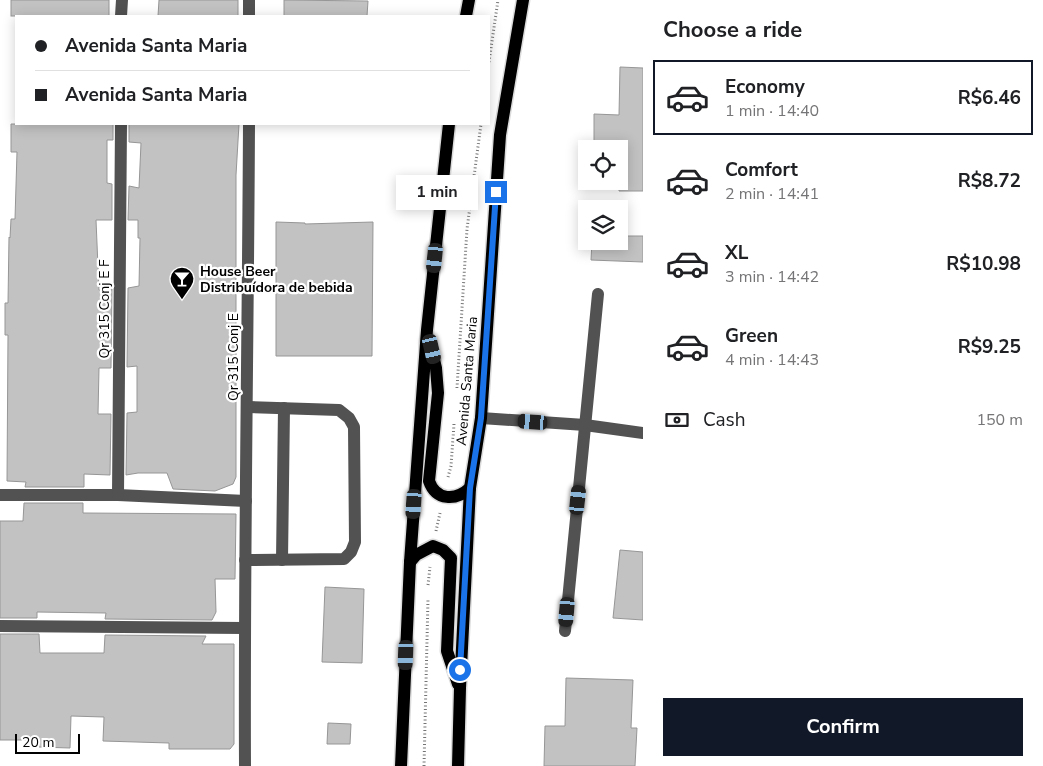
<!DOCTYPE html>
<meta charset="utf-8">
<style>
:root{--surface:#fff;--page:#f2f2f2;--text:#202124;--muted:#757577;--line:#e0e0e0;--accent:#111827}
body{margin:0;font-family:"Nunito Sans",sans-serif;background:var(--page);color:var(--text);height:100vh;display:flex;flex-direction:column;font-size:19px;white-space:nowrap}
*{box-sizing:border-box;margin:0}
p{font-size:16px;color:var(--muted)}
.icon{flex:none;width:28px;height:28px;fill:none;stroke:currentColor;stroke-width:2;stroke-linecap:round;stroke-linejoin:round}
.map{position:relative;flex:1;overflow:hidden}
.side{display:flex;flex-direction:column;background:var(--surface);width:400px}
.side>*{flex:none}
.hud{position:absolute;left:15px;top:15px;width:475px;height:110px;border-radius:0px;box-shadow:0 2px 12px #0003;display:grid;align-content:center;height:110px;padding:0 20px;background:var(--surface)}
.tools{position:absolute;left:578px;top:140px;display:grid;gap:10px}
.tools a{display:grid;place-items:center;width:50px;height:50px;border-radius:0px;background:var(--surface);box-shadow:0 2px 12px #0003;font-size:25px}
.scale{position:absolute;left:15px;bottom:12px;width:65px;box-sizing:border-box;padding-left:5px;border:2px solid #000;border-top:0;font-size:14px;line-height:18px;white-space:nowrap;color:#000;-webkit-text-stroke:4px #fff;paint-order:stroke}
.end{position:absolute;width:22px;height:22px;margin:-11px;border:6px solid #1a73e8;background:#fff;box-shadow:0 0 0 2px #fff}
.from{border-radius:50%}
.bubble{position:absolute;height:35px;border-radius:0px;background:var(--surface);box-shadow:0 2px 12px #0003;font-size:16px;font-weight:700;line-height:35px;text-align:center}
.car{position:absolute;width:15px;height:30px;margin:-15px -8px;border-radius:6px;box-shadow:0 0 4px 1px #0007;background:linear-gradient(#222 24%,#8ab4d8 0 40%,#222 0 76%,#8ab4d8 0 86%,#222 0)}
.hud b{display:flex;align-items:center;gap:18px;height:48px;font-size:19px}
.hud b+b{border-top:1px solid var(--line)}
.hud i{width:12px;height:12px;background:var(--text)}
ul{padding:0;list-style:none}
li{display:flex;align-items:center;gap:15px;height:75px;margin:0 10px 8px;padding:0 10px;border:2px solid transparent;border-radius:0px}
li div{flex:1}
li b{display:block;font-size:19px}
li em{font-style:normal;font-weight:700}
li.current{border-color:var(--accent)}
li>.icon{width:45px;height:45px;stroke-width:1.5}
h2{padding:0 20px;font-size:22px;line-height:60px}
.pay{display:flex;align-items:center;gap:12px;height:55px;padding:0 20px;font-size:19px}
.pay p{margin-inline-start:auto}
.button{display:flex;gap:10px;margin-top:auto;padding:10px 20px}
.button a{flex:1;height:58px;border-radius:0px;background:var(--accent);color:#fff;font-size:20px;font-weight:700;line-height:58px;text-align:center}
main{display:flex;flex:1;min-height:0}
.map>svg:first-child{display:block}
.building{fill:#c2c2c2;stroke:#969696}
.lines{fill:none;stroke-linecap:round;stroke-linejoin:round}
.major-casing{stroke:#dbdbdb;stroke-width:15}
.path{stroke:#747474;stroke-width:3;stroke-dasharray:1 2.5;stroke-linecap:butt}
.minor{stroke:#525252;stroke-width:12}
.major{stroke:#000;stroke-width:12}
.route{stroke:#1a73e8;stroke-width:6}
.labels{text-anchor:middle;dominant-baseline:central;stroke-width:4.5;stroke-linejoin:round;paint-order:stroke}
.poi-label{font-size:14px;font-weight:bold;fill:#000;stroke:#fff;text-anchor:start}
.street-label{font-size:14px;fill:#000;stroke:#fff}
</style>
<main>
<div class="map">
<svg width="643" height="766" viewBox="0 0 643 766">
<rect width="100%" height="100%" fill="#fff"/>
<g class="building">
<rect x="11" y="0" width="98" height="16"/>
<polygon points="159,0 238,0 238,16 158,16"/>
<polygon points="284,0 368,1 367,16 284,16"/>
<polygon points="620,67 643,68 643,191 619,191 619,149 594,149 594,114 619,115"/>
<polygon points="11,124 113,124 113,140 107,140 107,183 112,184 112,220 96,220 99,290 112,289 111,368 99,368 98,414 111,414 110,475 84,474 84,487 25,487 26,482 7,481 8,335 5,335 5,303 8,303 9,237 10,238 11,219 15,219 17,152 11,152"/>
<polygon points="129,124 239,124 236,175 236,477 233,484 215,491 173,489 167,473 138,473 126,475 127,413 137,412 137,366 127,367 128,288 139,286 140,238 138,238 138,220 128,220 129,186 139,188 141,143 129,142"/>
<polygon points="276,222 305,223 305,224 373,222 372,356 276,356"/>
<polygon points="619,236 643,236 643,262 591,260 592,241 619,241"/>
<polygon points="24,503 83,503 83,513 236,514 235,579 215,579 216,612 212,620 105,619 106,613 37,612 37,618 0,618 0,521 23,521"/>
<polygon points="620,550 643,552 643,620 613,618"/>
<polygon points="325,587 364,589 362,663 322,662"/>
<polygon points="0,634 39,634 40,653 104,653 105,635 206,636 202,644 234,644 234,744 230,749 169,749 169,743 103,741 104,717 71,716 70,748 39,747 39,740 0,740"/>
<polygon points="566,678 633,680 631,728 637,728 635,766 544,766 545,726 565,726"/>
<polygon points="328,723 351,724 350,744 327,744"/>
</g>
<g class="lines">
<defs>
<g id="major">
<polyline points="466,16 469,0"/>
<path d="M430 343 436 368 438 393 429 481C436 501 456 501 470 488"/>
<polyline points="410,562 416,555 433,546 443,550 451,558 447,651 458,684"/>
<polyline points="401,766 410,562 427,330 449,124"/>
<polyline points="458,766 460,688 470,488 481,418 500,135 523,0"/>
</g>
</defs>
<use href="#major" class="major-casing"/>
<g class="path">
<polyline points="489,62 498,0"/>
<polyline points="457,388 467,229 481,124"/>
<polyline points="448,477 451,466 454,424"/>
<polyline points="436,531 440,513"/>
<polyline points="428,585 430,567"/>
<polyline points="424,766 428,599"/>
</g>
<g class="minor">
<polyline points="121,16 122,0"/>
<polyline points="249,16 249,0"/>
<polyline points="481,418 585,425 643,433"/>
<polyline points="0,495 118,495 246,501"/>
<polyline points="118,495 121,124"/>
<polyline points="245,560 344,559 351,552 355,542 354,427 349,418 339,410 248,407"/>
<polyline points="282,560 284,408"/>
<polyline points="0,626 244,628"/>
<polyline points="565,631 598,294"/>
<path d="M245 766C244 552 248 338 249 124"/>
</g>
<use href="#major" class="major"/>
</g>
<g class="lines">
<polyline class="route" points="460,670 470,488 481,418 496,192"/>
</g>
<defs>
<symbol id="bar-pin" viewBox="-11 -11 22 30"><path d="M0 17L-7.5 6A9.5 9.5 0 1 1 7.5 6Z" fill="#000" stroke="#fff"/><path d="M-6-5H6L.8 .8V4.5H3.5V6h-7V4.5H-.8V.8Z" fill="#fff"/></symbol>
</defs>
<g fill-rule="evenodd">
<use href="#bar-pin" x="168" y="265" width="28" height="38"/>
</g>
<g class="labels">
<g class="poi-label">
<text x="200" y="271">House Beer<tspan x="200" dy="16">Distribuídora de bebida</tspan></text>
</g>
<g class="street-label">
<text transform="translate(104 309) rotate(-90)">Qr 315 Conj E F</text>
<text transform="translate(233 357) rotate(-90)">Qr 315 Conj E</text>
<text transform="translate(467 381) rotate(-85)">Avenida Santa Maria</text>
</g>
</g>
</svg>
<div class="tools">
<a><svg class="icon" aria-label="locate" viewBox="0 0 24 24"><circle cx="12" cy="12" r="6"/><path d="M12 2v4M12 18v4M2 12h4M18 12h4"/></svg></a>
<a><svg class="icon" aria-label="layers" viewBox="0 0 24 24"><path d="M12 4l9 5-9 5-9-5zM3 14l9 5 9-5"/></svg></a>
</div>
<div class="scale">20 m</div>
<i class="end from" style="left:460px;top:670px"></i>
<i class="end" style="left:496px;top:192px"></i>
<div class="bubble" style="left:396px;top:175px;width:82px">1 min</div>
<i class="car" style="left:435px;top:258px;rotate:186deg"></i>
<i class="car" style="left:432px;top:349px;rotate:167deg"></i>
<i class="car" style="left:533px;top:422px;rotate:274deg"></i>
<i class="car" style="left:578px;top:500px;rotate:6deg"></i>
<i class="car" style="left:414px;top:504px;rotate:184deg"></i>
<i class="car" style="left:567px;top:612px;rotate:185deg"></i>
<i class="car" style="left:406px;top:655px;rotate:182deg"></i>
<div class="hud">
<b><i class="from"></i>Avenida Santa Maria</b>
<b><i></i>Avenida Santa Maria</b>
</div>
</div>
<section class="side">
<h2>Choose a ride</h2>
<ul>
<li class="current"><svg class="icon" aria-label="car" viewBox="0 0 24 24"><path d="M5 17H2v-5l4-1 3-4h7l3 4 3 1v5h-3M9 17h6M6 11h13"/><circle cx="7" cy="17" r="2"/><circle cx="17" cy="17" r="2"/></svg><div><b>Economy</b><p>1 min · 14:40</p></div><em>R$6.46</em></li>
<li><svg class="icon" aria-label="car" viewBox="0 0 24 24"><path d="M5 17H2v-5l4-1 3-4h7l3 4 3 1v5h-3M9 17h6M6 11h13"/><circle cx="7" cy="17" r="2"/><circle cx="17" cy="17" r="2"/></svg><div><b>Comfort</b><p>2 min · 14:41</p></div><em>R$8.72</em></li>
<li><svg class="icon" aria-label="car" viewBox="0 0 24 24"><path d="M5 17H2v-5l4-1 3-4h7l3 4 3 1v5h-3M9 17h6M6 11h13"/><circle cx="7" cy="17" r="2"/><circle cx="17" cy="17" r="2"/></svg><div><b>XL</b><p>3 min · 14:42</p></div><em>R$10.98</em></li>
<li><svg class="icon" aria-label="car" viewBox="0 0 24 24"><path d="M5 17H2v-5l4-1 3-4h7l3 4 3 1v5h-3M9 17h6M6 11h13"/><circle cx="7" cy="17" r="2"/><circle cx="17" cy="17" r="2"/></svg><div><b>Green</b><p>4 min · 14:43</p></div><em>R$9.25</em></li>
</ul>
<div class="pay"><svg class="icon" aria-label="cash" viewBox="0 0 24 24"><path d="M3 7h18v10H3z"/><circle cx="12" cy="12" r="2"/></svg>Cash<p>150 m</p></div>
<div class="button"><a>Confirm</a></div>
</section>
</main>
